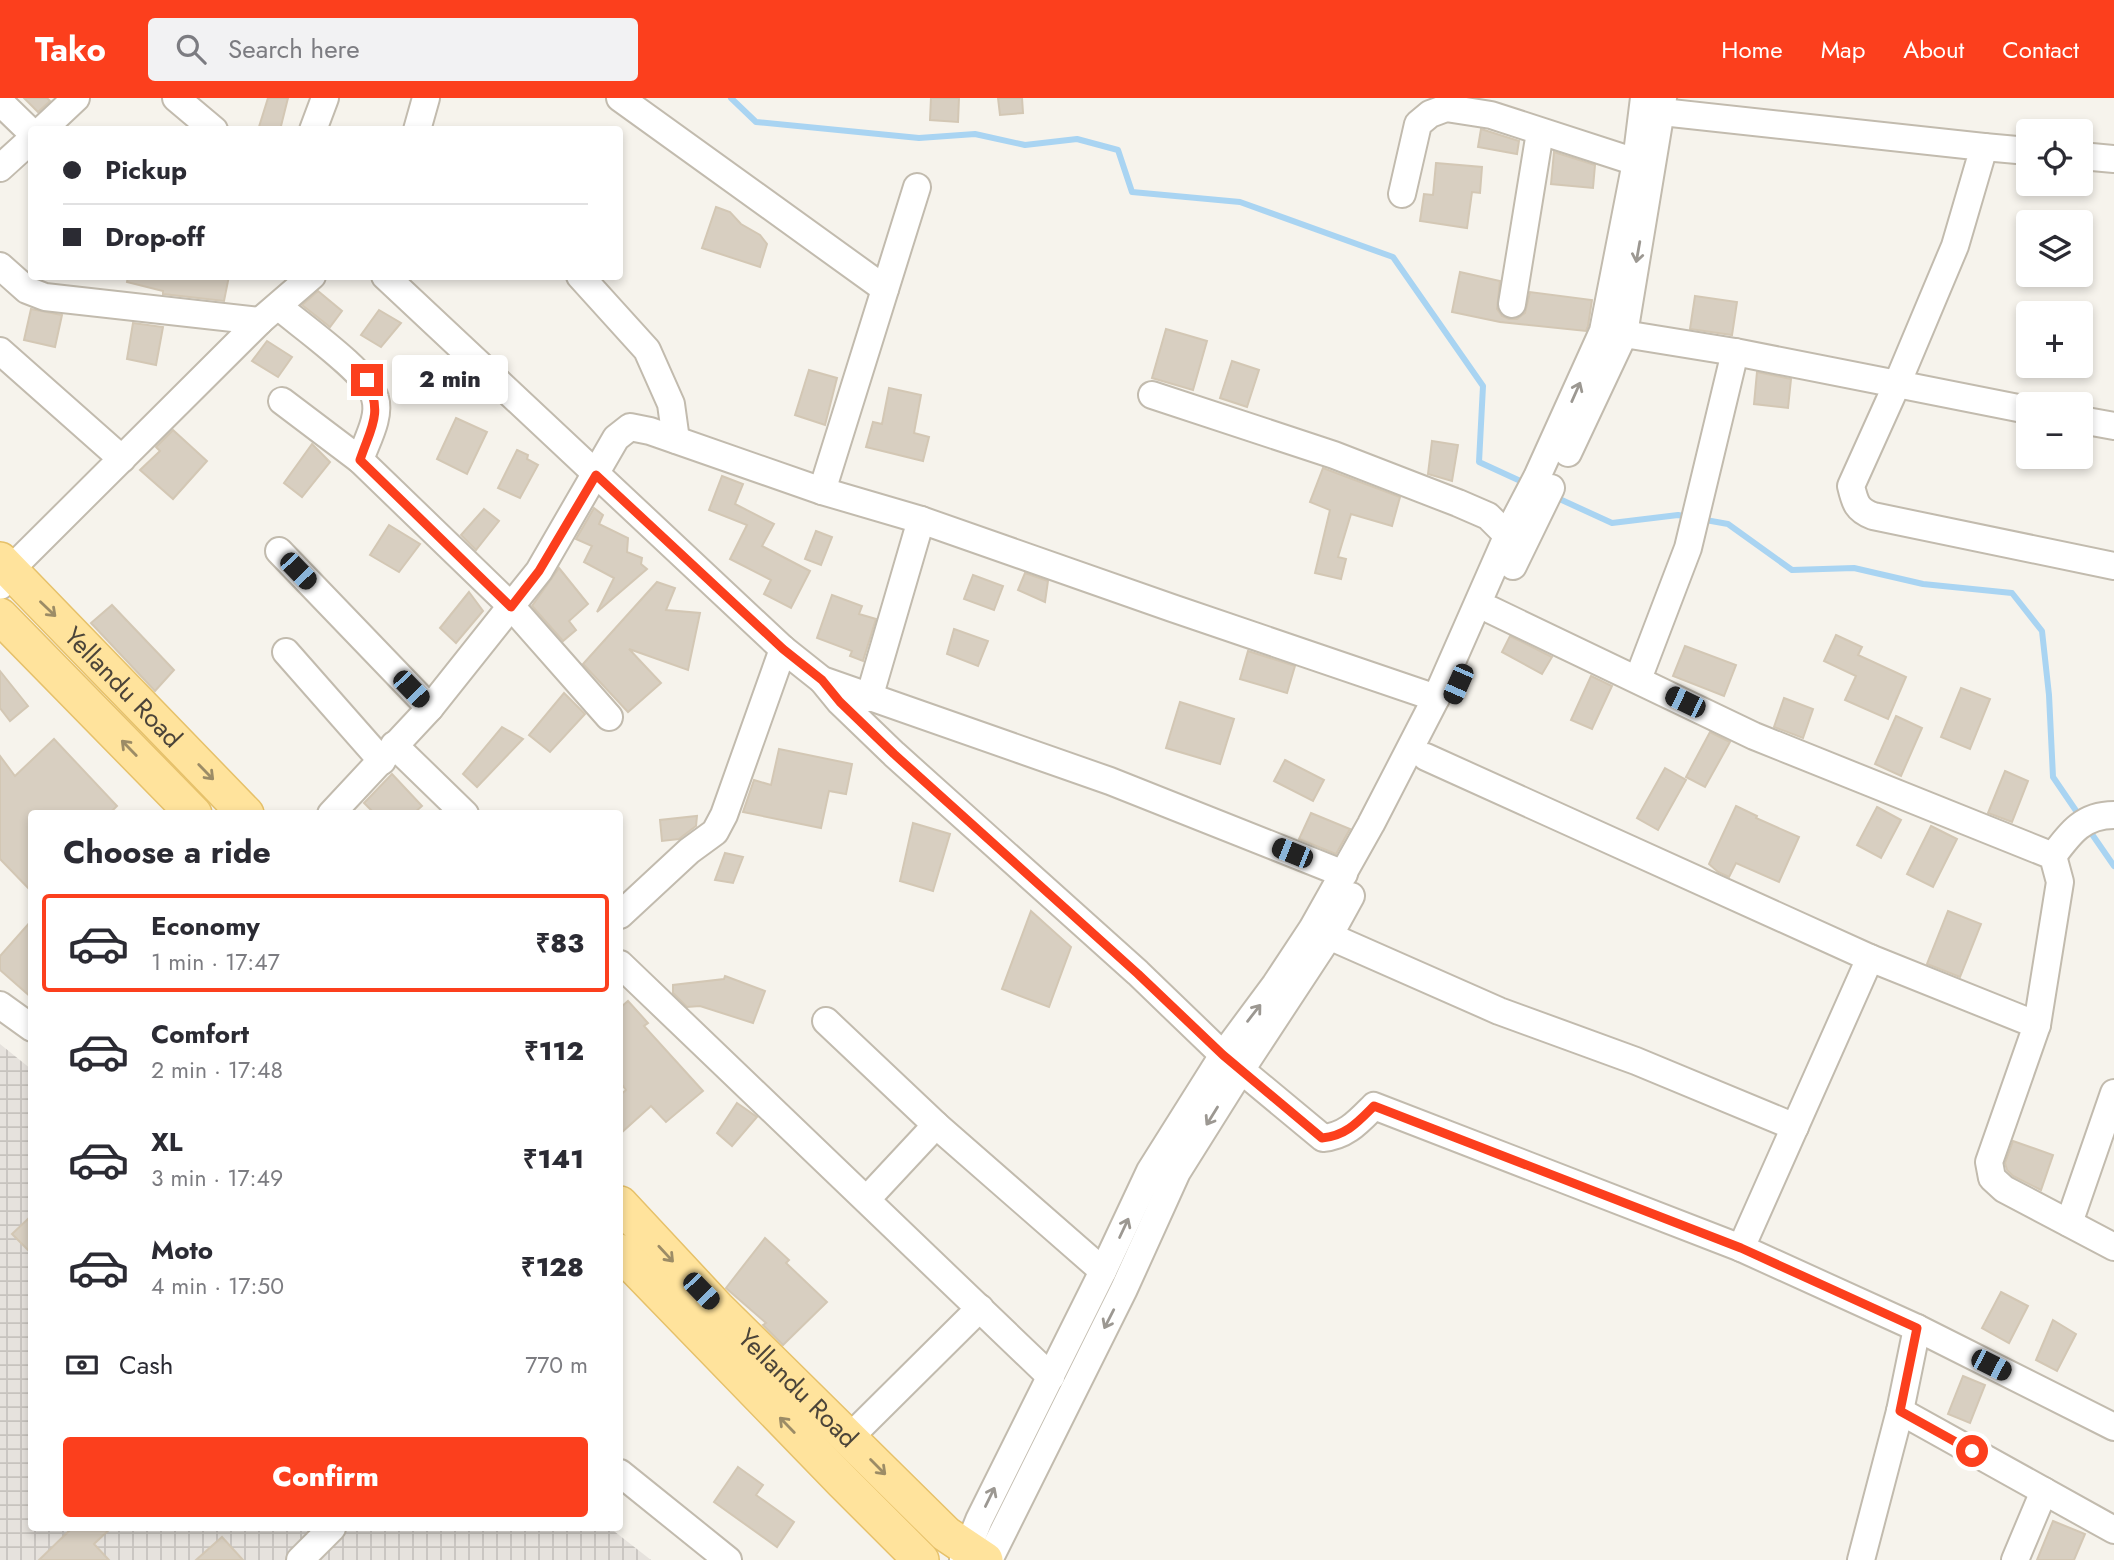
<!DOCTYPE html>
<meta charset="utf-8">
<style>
:root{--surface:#fff;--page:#f2f2f3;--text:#2b2b33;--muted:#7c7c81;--line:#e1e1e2;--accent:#fc3f1d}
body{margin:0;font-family:Jost,sans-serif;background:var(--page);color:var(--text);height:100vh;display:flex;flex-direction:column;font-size:26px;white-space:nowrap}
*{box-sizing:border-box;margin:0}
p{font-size:23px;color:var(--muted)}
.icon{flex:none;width:38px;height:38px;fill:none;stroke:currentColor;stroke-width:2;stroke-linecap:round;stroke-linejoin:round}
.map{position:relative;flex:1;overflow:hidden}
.drawer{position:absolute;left:28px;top:712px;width:595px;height:721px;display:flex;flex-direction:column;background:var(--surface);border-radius:7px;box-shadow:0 4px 10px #0003}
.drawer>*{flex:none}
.top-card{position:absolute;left:28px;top:28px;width:595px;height:154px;border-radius:7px;box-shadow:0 4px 10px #0003;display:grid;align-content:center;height:154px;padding:0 35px;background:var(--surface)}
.fabs{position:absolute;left:2016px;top:21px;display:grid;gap:14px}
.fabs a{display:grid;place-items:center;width:77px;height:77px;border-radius:7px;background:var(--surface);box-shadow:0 4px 10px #0003;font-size:35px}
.end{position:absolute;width:32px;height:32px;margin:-16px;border:9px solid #fc3f1d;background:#fff;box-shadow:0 0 0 4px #fff}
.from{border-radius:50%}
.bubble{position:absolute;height:49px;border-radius:7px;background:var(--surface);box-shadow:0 4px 10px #0003;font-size:23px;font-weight:800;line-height:49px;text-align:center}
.car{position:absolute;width:21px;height:42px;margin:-21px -10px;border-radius:9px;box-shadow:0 0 5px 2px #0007;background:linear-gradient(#222 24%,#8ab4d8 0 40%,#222 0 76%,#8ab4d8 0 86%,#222 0)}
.top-card b{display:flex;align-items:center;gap:24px;height:66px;font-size:26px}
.top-card b+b{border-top:2px solid var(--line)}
.top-card i{width:18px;height:18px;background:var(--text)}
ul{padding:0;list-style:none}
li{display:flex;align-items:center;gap:21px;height:98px;margin:0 14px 10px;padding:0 21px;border:4px solid transparent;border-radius:7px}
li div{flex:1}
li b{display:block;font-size:26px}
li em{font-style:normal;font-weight:800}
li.on{border-color:var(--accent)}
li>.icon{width:63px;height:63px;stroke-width:1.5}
h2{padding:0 35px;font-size:32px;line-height:84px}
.pay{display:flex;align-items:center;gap:18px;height:77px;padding:0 35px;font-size:26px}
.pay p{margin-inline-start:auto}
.cta{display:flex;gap:14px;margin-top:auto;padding:14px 35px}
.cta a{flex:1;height:80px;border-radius:7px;background:var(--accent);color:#fff;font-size:28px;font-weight:800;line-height:80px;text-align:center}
header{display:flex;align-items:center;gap:42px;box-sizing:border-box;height:98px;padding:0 35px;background:var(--accent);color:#fff}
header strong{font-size:33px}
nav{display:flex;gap:38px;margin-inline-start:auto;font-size:24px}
.search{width:490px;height:63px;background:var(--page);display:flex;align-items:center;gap:18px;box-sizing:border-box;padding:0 24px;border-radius:7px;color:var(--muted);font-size:26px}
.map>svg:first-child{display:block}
.industrial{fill:url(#industrial-grid)}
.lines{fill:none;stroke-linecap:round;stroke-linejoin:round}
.stream{stroke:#a9d4f2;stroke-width:6}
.building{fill:#d8cfc1;stroke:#d3c7b4;stroke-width:2}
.minor-casing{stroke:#c2bbae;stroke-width:30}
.major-casing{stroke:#e6c16a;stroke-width:38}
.minor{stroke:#fff;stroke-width:26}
.major{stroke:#ffe39c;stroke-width:35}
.oneway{stroke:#9c9892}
.oneway2{stroke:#9c8c66}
.route{stroke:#fc3f1d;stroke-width:9}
.labels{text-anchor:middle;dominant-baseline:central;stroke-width:5;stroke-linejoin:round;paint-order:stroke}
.street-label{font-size:26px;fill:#4b4439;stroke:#fff}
</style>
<header>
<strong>Tako</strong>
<div class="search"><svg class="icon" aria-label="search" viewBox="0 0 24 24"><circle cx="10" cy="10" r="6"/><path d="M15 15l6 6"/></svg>Search here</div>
<nav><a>Home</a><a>Map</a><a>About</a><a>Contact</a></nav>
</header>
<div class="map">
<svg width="2114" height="1462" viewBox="0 0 2114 1462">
<defs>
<pattern id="industrial-grid" width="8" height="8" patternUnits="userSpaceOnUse" patternTransform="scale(1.75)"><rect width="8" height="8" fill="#e6e2dd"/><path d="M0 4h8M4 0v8" fill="none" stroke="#c7c3be"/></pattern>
</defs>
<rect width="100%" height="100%" fill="#f6f3ec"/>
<polygon class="industrial" points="0,946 31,971 32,1430 610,1430 651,1462 0,1462"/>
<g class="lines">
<g class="stream">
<polyline points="731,0 756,24 919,40 975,36 1025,47 1077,41 1118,52 1132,94 1240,104 1393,159 1483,288 1479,364 1527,386"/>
<polyline points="1553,398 1612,425 1678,417 1689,419"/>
<polyline points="1700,421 1728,426 1792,472 1854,470 1923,486 2012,495 2042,533 2049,597 2053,679 2081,720"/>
<polyline points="2087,729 2114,768"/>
</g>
</g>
<g class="building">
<polygon points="24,0 47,0 50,3 38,14"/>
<polygon points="268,0 288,0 280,32 258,32"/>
<polygon points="931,0 959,0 958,24 930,22"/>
<polygon points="998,0 1022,0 1023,15 1000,17"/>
<polygon points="1481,31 1519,43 1517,56 1478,49"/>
<polygon points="1554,54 1595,67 1593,90 1551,86"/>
<polygon points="1436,65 1482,69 1480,95 1472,94 1467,130 1420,123 1424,96 1433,97"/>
<polygon points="716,109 730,114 741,126 760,137 767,146 760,169 702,150"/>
<polygon points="1460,174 1500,183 1497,211 1502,218 1509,221 1517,221 1525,215 1530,194 1592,202 1588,228 1586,233 1500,224 1452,214"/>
<polygon points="128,178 229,178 224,203 163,196 163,193 127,184"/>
<polygon points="318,193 342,213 330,229 302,207"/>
<polygon points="1695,198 1737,204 1732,237 1690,231"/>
<polygon points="31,211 62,217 55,249 24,242"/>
<polygon points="379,212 401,225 381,249 361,237"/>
<polygon points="133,225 163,229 156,267 127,261"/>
<polygon points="1166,231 1207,243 1193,292 1152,280"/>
<polygon points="267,243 292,259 278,279 252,263"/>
<polygon points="1232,263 1259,272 1247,309 1220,300"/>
<polygon points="809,272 837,280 825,327 795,317"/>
<polygon points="1757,274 1791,281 1788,310 1754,306"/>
<polygon points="889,290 921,297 914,335 929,339 923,363 866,349 873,324 882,326"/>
<polygon points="456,320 487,334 467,376 437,361"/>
<polygon points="173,332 207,363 173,401 140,372 160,353 156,349"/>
<polygon points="1432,343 1458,347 1452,383 1428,376"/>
<polygon points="312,346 330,364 302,399 284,385"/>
<polygon points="517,352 528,357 527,361 538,367 520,400 498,390"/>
<polygon points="1323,370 1400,399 1392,428 1351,416 1338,459 1346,461 1341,481 1315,475 1330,412 1310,404"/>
<polygon points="722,378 743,386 735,406 774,426 762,448 810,473 791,510 764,496 771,482 730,461 747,427 709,412"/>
<polygon points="594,410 603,417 599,426 628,440 627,454 642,460 641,466 647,471 597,514 614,480 584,464 592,448 576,441"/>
<polygon points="484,411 499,423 476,452 461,437"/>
<polygon points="389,427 420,446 399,474 370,457"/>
<polygon points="816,433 832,439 821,467 805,461"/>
<polygon points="559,470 588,506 569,523 576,532 563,543 532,508"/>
<polygon points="1025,475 1048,483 1045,504 1018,492"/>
<polygon points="973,477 1003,488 994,512 964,501"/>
<polygon points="657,484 675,490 666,512 700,515 688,572 629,551 661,585 628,614 583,566"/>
<polygon points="469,494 483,513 456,545 440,530"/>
<polygon points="832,497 862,508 859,516 876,521 863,563 850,558 852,553 817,540"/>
<polygon points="112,507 174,572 155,593 91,525"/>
<polygon points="954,531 988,543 978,568 947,556"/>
<polygon points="1836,537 1862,549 1858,557 1906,579 1888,621 1845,602 1856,578 1824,563"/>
<polygon points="1510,538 1552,559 1542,576 1502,554"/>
<polygon points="1685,548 1736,567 1724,598 1673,578"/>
<polygon points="1248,553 1295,568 1287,595 1240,581"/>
<polygon points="0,573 28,608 10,623 0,610"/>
<polygon points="1591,578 1612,588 1592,631 1571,622"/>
<polygon points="1961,590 1990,601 1970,651 1941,639"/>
<polygon points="564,595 585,616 550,654 529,637"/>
<polygon points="1784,600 1813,611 1803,640 1774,629"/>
<polygon points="1180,604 1234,621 1220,666 1166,650"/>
<polygon points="1896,618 1922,630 1901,678 1875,666"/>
<polygon points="502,629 523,641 477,689 463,676"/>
<polygon points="1710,634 1730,644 1705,689 1686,679"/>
<polygon points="54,641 117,708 109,716 32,716 32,794 0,761 0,658 15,678"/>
<polygon points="779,651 852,666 846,696 829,693 821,730 743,714 754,682 771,687"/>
<polygon points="1285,662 1324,682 1313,703 1274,683"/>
<polygon points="1665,670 1686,682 1658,732 1637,720"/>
<polygon points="2005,673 2028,683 2012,724 1988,715"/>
<polygon points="392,676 422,708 413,716 375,716 364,705"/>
<polygon points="1736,708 1757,718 1756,720 1799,739 1779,784 1736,765 1729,779 1718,774 1709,766"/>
<polygon points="1877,709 1901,722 1881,760 1857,747"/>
<polygon points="1311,715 1350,731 1336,756 1299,741"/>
<polygon points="697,718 696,728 679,741 662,743 660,722"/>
<polygon points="913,725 950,736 933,793 900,783"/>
<polygon points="1931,728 1957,741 1933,789 1907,776"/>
<polygon points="725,755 743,759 733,785 715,782"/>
<polygon points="1031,813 1071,849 1049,909 1002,891"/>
<polygon points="1948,813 1981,826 1960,879 1927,866"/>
<polygon points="32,822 32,900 0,872 0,858"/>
<polygon points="725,878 765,893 753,925 700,908 687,909 673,895 673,887 724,881"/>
<polygon points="628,903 648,925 644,928 703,993 666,1024 651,1008 620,1036 620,997 626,992 620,984 620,910"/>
<polygon points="737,1005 757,1019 732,1048 717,1035"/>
<polygon points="2013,1043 2053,1057 2041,1092 2013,1078 2007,1072 2005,1065"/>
<polygon points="32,1117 32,1156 12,1136"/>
<polygon points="765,1140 789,1162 786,1165 827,1204 783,1247 763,1227 766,1225 726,1190"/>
<polygon points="2001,1194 2028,1208 2009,1245 1982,1230"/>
<polygon points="2053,1222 2076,1236 2057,1273 2036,1262"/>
<polygon points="1963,1278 1985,1287 1970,1325 1948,1316"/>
<polygon points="738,1369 763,1387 756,1397 794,1424 777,1449 714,1404"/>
<polygon points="2053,1423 2085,1436 2074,1462 2037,1462"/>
<polygon points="72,1430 111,1430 94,1446 109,1462 39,1462"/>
<polygon points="222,1439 243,1462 196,1462"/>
</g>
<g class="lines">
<defs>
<g id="minor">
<polyline points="176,0 214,32"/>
<polyline points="620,0 885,191"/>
<polyline points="0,4 32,35"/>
<polyline points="1662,14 1984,49 1955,148 1897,286 2028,312"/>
<polyline points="42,32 76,0"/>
<polyline points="313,32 325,0"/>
<polyline points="417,32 426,0"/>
<polyline points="1984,49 2028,53"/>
<polyline points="2081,58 2114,61"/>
<polyline points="0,70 32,41"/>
<polyline points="1402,96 1418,26 1430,16 1446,10 1491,17 1636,64"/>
<polyline points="0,168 27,192 45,199 260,223"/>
<polyline points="385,178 783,551 822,582 1110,683 1344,776"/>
<polyline points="580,178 647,252 671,306 676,342"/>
<polyline points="1512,206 1540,34"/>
<path d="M278 208C300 227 369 275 375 300 381 319 366 344 360 362"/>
<path d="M1624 236 1735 254 1897 286 1851 388C1855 405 1857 412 1873 418L2114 468"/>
<polyline points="0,253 122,361"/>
<polyline points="1152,297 1334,357 1458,405 1488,418 1508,438"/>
<polyline points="282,303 360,362 511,508 609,619"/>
<polyline points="2081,322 2114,328"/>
<polyline points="1568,355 1624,236 1663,0"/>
<polyline points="822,393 917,89"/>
<polyline points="279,453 430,610"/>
<polyline points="1513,468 1551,390"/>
<polyline points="0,488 9,473 260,223 312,178"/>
<polyline points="1491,512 1754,638 2053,758 2060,784 2037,927"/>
<polyline points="286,554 382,663"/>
<polyline points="1638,581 1688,450 1735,254"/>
<path d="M822 582 840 604 894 656 1138 875 1223 957 1323 1040C1346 1038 1358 1024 1374 1008L1741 1150 1917 1230 2114 1329"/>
<polyline points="869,600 921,422"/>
<polyline points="394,647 465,716"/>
<polyline points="1426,659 1870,860 1741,1150"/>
<polyline points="331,716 430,610 539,473 616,340 630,329 650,333 822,393 921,422 1172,510 1436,600"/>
<path d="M2053 758C2070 735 2083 717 2114 717"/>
<polyline points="620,817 689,753 715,734 724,717 783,551"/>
<polyline points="1329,838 1499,913 1636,963 1795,1029"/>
<polyline points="1870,860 2037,927 1989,1064 1992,1080 2004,1091 2114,1149"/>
<polyline points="620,866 1051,1279"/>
<polyline points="0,907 32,930"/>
<polyline points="826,923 936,1027 1103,1173"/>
<polyline points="867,1101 936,1027"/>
<polyline points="2069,1125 2114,995"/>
<polyline points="1900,1313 2114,1432"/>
<polyline points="849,1340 980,1210"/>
<polyline points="620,1375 728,1462"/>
<polyline points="300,1462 332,1430"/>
<polyline points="963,1462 979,1422 1103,1173 1150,1073 1223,957 1275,887 1312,831 1371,726 1436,600 1513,425 1537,379 1603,233 1636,64 1644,0"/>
<polyline points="989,1462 1124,1191 1177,1074 1241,972 1329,838 1351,798"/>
<polyline points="1861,1462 1900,1313 1917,1230"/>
<polyline points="2015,1462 2044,1393"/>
</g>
<g id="major">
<path id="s1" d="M0 462 246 716"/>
<polyline points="0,518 194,716"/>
<path id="s2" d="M620 1106 717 1210 946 1436 985 1462"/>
<polyline points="620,1154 843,1384 921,1462"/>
</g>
</defs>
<use href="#minor" class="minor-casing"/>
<use href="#major" class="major-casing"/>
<use href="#minor" class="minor"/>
<use href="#major" class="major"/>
</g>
<defs><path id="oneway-shaft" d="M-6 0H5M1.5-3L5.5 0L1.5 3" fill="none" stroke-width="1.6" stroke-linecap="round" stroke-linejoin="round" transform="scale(1.75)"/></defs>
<g class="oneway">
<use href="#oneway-shaft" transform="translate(1638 154) rotate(100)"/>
<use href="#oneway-shaft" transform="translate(1576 294) rotate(-66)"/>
<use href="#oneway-shaft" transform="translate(1254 915) rotate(-52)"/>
<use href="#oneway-shaft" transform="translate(1212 1018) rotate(122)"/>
<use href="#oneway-shaft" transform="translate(1124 1130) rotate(-65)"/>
<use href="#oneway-shaft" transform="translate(1109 1221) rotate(117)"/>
<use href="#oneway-shaft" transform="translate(990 1399) rotate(-64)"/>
</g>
<g class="oneway2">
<use href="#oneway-shaft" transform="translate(48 511) rotate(44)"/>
<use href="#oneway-shaft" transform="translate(129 650) rotate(-134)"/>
<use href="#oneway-shaft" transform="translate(206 674) rotate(46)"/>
<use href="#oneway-shaft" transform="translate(666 1156) rotate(47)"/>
<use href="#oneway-shaft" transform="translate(787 1327) rotate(-134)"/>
<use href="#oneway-shaft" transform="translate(878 1369) rotate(45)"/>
</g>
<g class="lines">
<path class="route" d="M367 282C383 316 371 329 360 362L511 509 539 473 596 377 783 551 822 582 840 604 894 656 1138 876 1223 957 1322 1040C1346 1038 1358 1024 1374 1008L1741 1150 1917 1230 1900 1313 1972 1353"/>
</g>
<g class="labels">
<g class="street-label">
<text stroke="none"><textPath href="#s1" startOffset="177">Yellandu Road</textPath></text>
<text stroke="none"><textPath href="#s2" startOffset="256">Yellandu Road</textPath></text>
</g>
</g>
</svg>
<div class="fabs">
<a><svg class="icon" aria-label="locate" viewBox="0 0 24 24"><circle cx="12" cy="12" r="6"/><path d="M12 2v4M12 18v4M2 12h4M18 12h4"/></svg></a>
<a><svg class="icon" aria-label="layers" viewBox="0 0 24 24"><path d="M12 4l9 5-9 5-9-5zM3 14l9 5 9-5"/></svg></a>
<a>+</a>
<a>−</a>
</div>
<i class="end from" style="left:1972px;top:1353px"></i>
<i class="end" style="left:367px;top:282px"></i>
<div class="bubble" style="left:392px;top:257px;width:116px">2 min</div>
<i class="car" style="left:298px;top:473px;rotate:136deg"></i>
<i class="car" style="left:1458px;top:586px;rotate:204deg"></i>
<i class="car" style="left:411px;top:591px;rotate:136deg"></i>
<i class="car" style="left:1685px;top:604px;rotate:296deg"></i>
<i class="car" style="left:1292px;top:755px;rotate:292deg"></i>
<i class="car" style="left:701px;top:1193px;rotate:136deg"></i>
<i class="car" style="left:1991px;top:1267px;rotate:117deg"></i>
<div class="top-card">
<b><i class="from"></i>Pickup</b>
<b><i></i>Drop-off</b>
</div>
<section class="drawer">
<h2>Choose a ride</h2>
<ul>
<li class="on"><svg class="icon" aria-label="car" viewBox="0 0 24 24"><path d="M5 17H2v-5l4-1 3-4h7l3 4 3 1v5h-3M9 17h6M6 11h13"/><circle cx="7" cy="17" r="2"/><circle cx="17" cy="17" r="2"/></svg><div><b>Economy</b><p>1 min · 17:47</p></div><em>₹83</em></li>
<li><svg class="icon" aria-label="car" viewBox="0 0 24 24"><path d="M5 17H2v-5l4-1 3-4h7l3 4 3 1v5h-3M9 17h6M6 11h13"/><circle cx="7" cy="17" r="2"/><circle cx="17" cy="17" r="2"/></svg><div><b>Comfort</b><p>2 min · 17:48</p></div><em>₹112</em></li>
<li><svg class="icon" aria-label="car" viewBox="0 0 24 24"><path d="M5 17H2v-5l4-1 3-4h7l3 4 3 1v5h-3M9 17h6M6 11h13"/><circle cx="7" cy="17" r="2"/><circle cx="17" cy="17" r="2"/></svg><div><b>XL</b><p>3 min · 17:49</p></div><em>₹141</em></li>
<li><svg class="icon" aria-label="car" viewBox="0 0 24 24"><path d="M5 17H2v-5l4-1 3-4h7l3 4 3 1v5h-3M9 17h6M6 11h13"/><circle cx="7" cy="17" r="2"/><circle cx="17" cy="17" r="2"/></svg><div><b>Moto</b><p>4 min · 17:50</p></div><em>₹128</em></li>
</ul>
<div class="pay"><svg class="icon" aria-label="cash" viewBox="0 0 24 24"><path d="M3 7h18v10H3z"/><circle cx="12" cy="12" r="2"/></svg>Cash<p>770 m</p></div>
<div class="cta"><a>Confirm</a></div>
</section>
</div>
